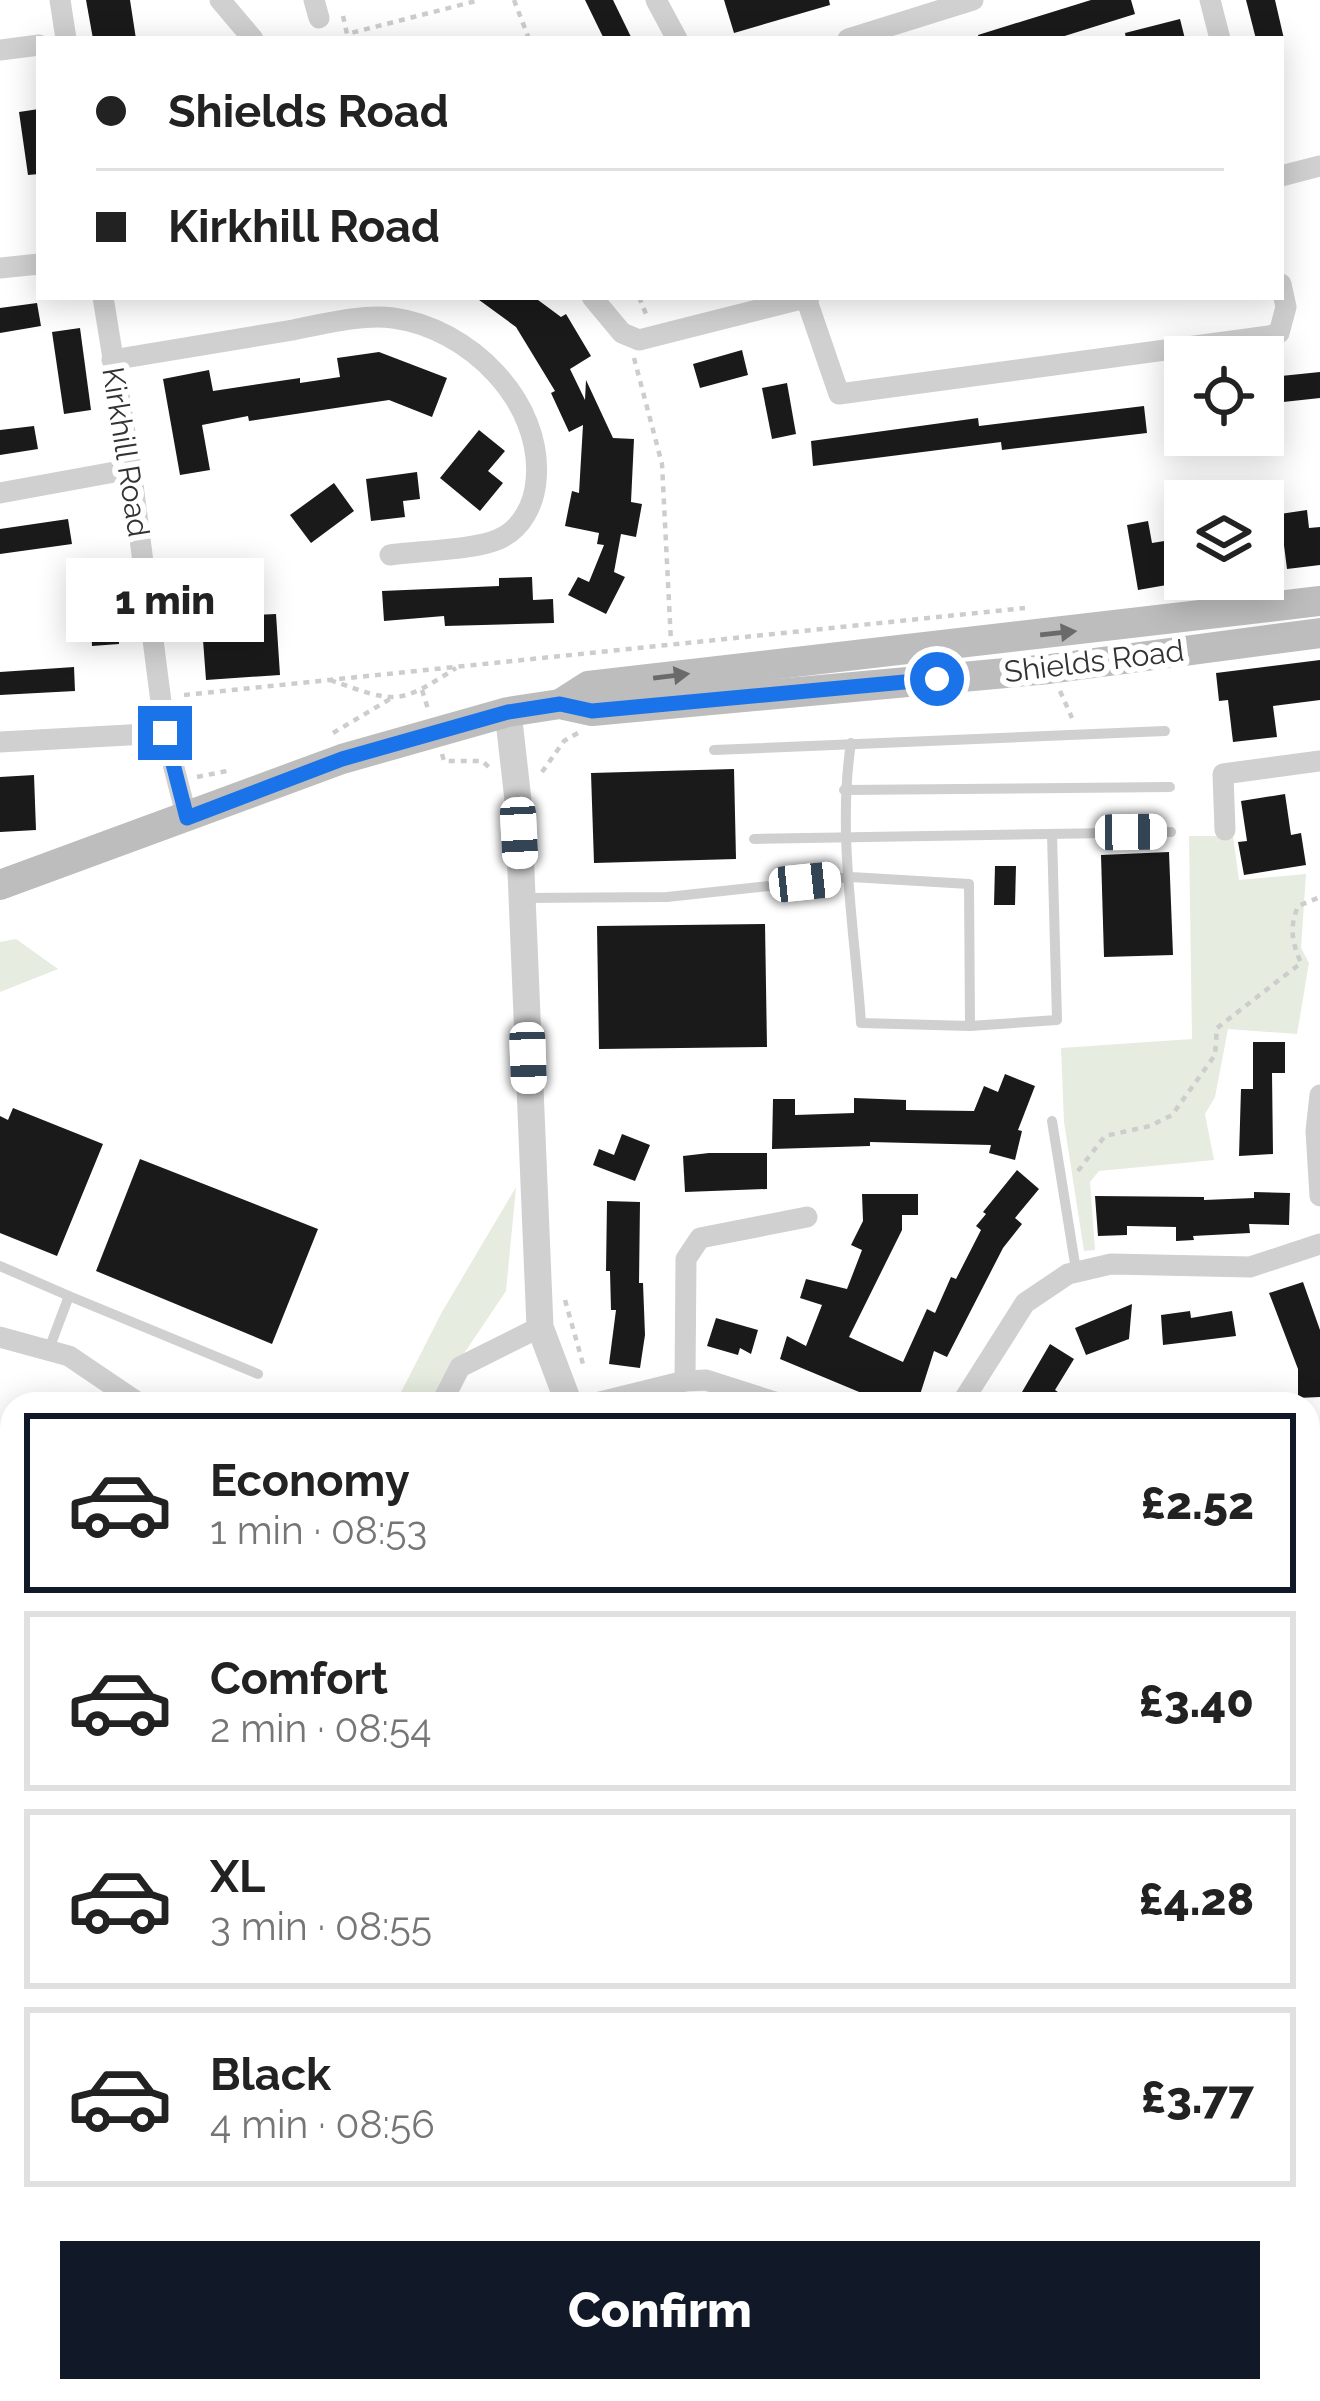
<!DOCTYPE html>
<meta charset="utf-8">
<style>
:root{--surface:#fff;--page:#f2f2f2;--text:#222;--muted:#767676;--line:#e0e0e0;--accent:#111827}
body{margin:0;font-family:Raleway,sans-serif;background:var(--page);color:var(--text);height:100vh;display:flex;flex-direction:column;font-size:45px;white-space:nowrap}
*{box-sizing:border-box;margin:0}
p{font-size:39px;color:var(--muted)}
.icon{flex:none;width:66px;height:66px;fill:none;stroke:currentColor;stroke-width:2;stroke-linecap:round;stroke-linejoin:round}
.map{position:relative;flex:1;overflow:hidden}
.sheet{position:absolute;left:0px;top:1392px;width:1320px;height:1011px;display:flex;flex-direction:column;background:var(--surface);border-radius:36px 36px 0 0;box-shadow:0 6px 30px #0003}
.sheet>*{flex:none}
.guide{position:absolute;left:36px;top:36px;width:1248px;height:264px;border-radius:0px;box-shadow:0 6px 30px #0003;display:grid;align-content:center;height:264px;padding:0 60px;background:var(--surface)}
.tools{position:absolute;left:1164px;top:336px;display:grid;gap:24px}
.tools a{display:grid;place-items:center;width:120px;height:120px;border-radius:0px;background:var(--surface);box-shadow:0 6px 30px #0003;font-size:60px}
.end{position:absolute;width:54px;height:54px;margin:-27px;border:15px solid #1a73e8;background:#fff;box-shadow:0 0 0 6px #fff}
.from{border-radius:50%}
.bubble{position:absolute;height:84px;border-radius:0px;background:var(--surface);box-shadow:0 6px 30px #0003;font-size:39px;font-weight:800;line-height:84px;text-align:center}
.car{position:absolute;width:36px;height:72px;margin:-36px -18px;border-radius:15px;box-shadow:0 0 9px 3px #0007;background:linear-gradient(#fff 24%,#345 0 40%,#fff 0 76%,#345 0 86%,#fff 0)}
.guide b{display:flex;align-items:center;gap:42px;height:114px;font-size:45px}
.guide b+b{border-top:3px solid var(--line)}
.guide i{width:30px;height:30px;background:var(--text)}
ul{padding:21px 0 0;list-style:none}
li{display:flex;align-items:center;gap:36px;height:180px;margin:0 24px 18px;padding:0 36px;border:6px solid var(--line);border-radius:0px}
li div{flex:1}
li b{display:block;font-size:45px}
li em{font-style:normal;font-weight:800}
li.current{border-color:var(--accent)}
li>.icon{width:108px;height:108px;stroke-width:1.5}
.cta{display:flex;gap:24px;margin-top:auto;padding:24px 60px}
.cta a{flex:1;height:138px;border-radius:0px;background:var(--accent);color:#fff;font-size:48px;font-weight:800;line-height:138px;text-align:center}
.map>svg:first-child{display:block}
.green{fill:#e6ecdf}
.building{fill:#1a1a1a}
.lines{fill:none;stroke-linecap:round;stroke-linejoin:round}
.path{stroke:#cdcdcd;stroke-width:4.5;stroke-dasharray:6 6;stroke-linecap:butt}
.service{stroke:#d0d0d0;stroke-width:10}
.minor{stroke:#d0d0d0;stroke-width:21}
.tertiary{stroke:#d0d0d0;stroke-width:27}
.secondary{stroke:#bdbdbd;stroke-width:30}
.oneway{fill:#6a6a6a}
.route{stroke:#1a73e8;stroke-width:15}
.labels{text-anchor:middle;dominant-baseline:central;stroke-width:12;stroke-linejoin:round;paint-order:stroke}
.street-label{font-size:30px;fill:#333;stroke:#fff}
</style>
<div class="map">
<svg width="1320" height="2401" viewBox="0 0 1320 2401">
<rect width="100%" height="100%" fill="#fff"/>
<g class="green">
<polygon points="1189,836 1233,836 1239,880 1306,874 1301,948 1309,963 1297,1034 1228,1029 1215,1097 1205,1114 1214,1160 1099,1171 1090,1182 1095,1250 1084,1251 1064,1122 1061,1048 1192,1039"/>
<polygon points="16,939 58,969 0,992 0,942"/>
<polygon points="516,1187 506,1291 430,1404 395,1404 442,1312"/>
</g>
<g class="building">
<polygon points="86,0 130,0 136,39 93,39"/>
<polygon points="585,0 613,0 632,39 604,39"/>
<polygon points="724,0 829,0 830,5 734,33"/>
<polygon points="1091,0 1131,0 1135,14 1055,39 979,39 978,35"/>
<polygon points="1246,0 1275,0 1284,39 1256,39"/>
<polygon points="1180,19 1185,39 1126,39 1125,33"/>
<polygon points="39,109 39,174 28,175 19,112"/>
<polygon points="475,297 534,297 561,317 566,314 591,356 570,369 585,400 586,380 613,438 634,439 631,502 642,504 636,537 621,534 614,572 625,577 606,614 568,595 578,577 589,582 604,545 597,544 599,533 565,526 572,491 579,493 583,425 569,432 551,393 555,391 516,327"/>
<polygon points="37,303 41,326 0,333 0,308"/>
<polygon points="80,328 91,410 64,414 52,332"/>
<polygon points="742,350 748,375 700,388 693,364"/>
<polygon points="379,352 447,378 432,417 389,400 249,421 248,416 202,425 210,470 180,475 163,379 209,370 213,391 300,378 300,383 340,377 337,358"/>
<polygon points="1320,372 1320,398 1283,402 1281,376"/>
<polygon points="787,383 796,434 772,439 762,388"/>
<polygon points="1144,406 1147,433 1002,450 1001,442 813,466 811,441 978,418 979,426"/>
<polygon points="34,426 38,449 0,455 0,430"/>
<polygon points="479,430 505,451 488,471 503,483 480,511 440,478"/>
<polygon points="417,472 420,499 403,501 405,517 371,521 366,479"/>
<polygon points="334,483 354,511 311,543 290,515"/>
<polygon points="1307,510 1309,528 1320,527 1320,565 1287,569 1280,514"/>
<polygon points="68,519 72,544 0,554 0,529"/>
<polygon points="1148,521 1152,543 1177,539 1184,582 1138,590 1127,525"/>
<polygon points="115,558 119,644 92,646 88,560"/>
<polygon points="532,577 533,600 553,599 554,623 445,626 444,616 384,621 382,591 499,586 499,578"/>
<polygon points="254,598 255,615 276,614 280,675 206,680 201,613 220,612 219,600"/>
<polygon points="1320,660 1320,700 1273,706 1277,737 1233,742 1228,700 1219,701 1216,673"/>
<polygon points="74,667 75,691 0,695 0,672"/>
<polygon points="734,769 736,859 594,863 591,773"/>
<polygon points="34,775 36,830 0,832 0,777"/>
<polygon points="1285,794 1291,835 1301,833 1306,865 1244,875 1238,842 1247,841 1241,801"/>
<polygon points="1169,852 1173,955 1104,957 1101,855"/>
<polygon points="995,866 1016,866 1015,905 994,905"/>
<polygon points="765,924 767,1047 599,1049 597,926"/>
<polygon points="1253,1042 1285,1042 1285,1073 1272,1073 1273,1154 1239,1156 1241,1089 1253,1089"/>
<polygon points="1005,1074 1035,1086 1018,1130 1022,1131 1015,1160 989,1153 991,1145 870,1142 870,1146 772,1149 773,1099 795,1099 795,1115 854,1113 854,1098 906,1100 906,1110 974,1111 984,1086 998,1092"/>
<polygon points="13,1108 103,1144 57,1256 0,1233 0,1116 8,1120"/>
<polygon points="622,1134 650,1145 635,1181 593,1165 599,1149 614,1155"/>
<polygon points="709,1153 767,1153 767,1189 685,1192 683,1156"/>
<polygon points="140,1159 318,1229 272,1344 96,1271"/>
<polygon points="1017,1170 1039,1189 1015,1218 1022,1224 1003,1248 947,1357 934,1351 917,1404 888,1404 780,1359 787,1336 806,1346 822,1305 800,1298 806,1279 847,1289 862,1250 851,1245 863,1221 862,1194 918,1194 918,1215 902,1215 902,1230 849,1337 903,1362 927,1309 935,1313 951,1277 956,1279 981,1230 976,1226 986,1214 983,1212"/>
<polygon points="1254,1192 1290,1193 1289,1225 1249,1224 1250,1233 1193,1236 1194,1240 1176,1241 1176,1227 1127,1226 1127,1235 1098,1236 1095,1196 1204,1197 1204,1200 1254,1198"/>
<polygon points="607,1201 640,1202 639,1283 643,1283 645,1335 640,1368 609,1364 616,1310 611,1310 610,1271 606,1271"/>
<polygon points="1303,1282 1320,1330 1320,1397 1298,1398 1298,1369 1269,1293"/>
<polygon points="1132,1304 1129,1339 1086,1355 1075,1328"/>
<polygon points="1190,1311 1191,1318 1232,1311 1236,1336 1163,1345 1161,1315"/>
<polygon points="716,1318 758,1330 751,1354 740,1348 738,1355 707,1346"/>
<polygon points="1050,1344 1074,1359 1055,1390 1076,1404 1015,1404"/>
</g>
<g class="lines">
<g class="path">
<polyline points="514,0 529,39"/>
<polyline points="343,16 347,34 480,0"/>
<polyline points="639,297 646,314"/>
<polyline points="634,358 662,464 671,642"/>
<path d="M330 680C396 703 397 706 456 668"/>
<polyline points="422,690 428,709"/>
<polyline points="1060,691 1072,718"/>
<polyline points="184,695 1025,608"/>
<polyline points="333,733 390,699"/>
<polyline points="442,754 444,761 482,761 489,767"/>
<polyline points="542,772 564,741 578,733"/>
<polyline points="197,777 227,771"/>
<path d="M1078 1171 1105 1136 1150 1126 1172 1115 1215 1055 1217 1028 1301 963C1292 942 1289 928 1298 906L1320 897"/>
<polyline points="565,1300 583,1364"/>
<polyline points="1308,2214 1320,2211"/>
<polyline points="712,2391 726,2401"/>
</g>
<g class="service">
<polyline points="714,750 1165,731"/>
<polyline points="844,790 1170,787"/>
<polyline points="754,839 1171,832"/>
<path d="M522 898 667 897 851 877 969 884 970 1026 861 1023C855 931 837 834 851 743"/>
<polyline points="970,1026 1057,1020 1052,834"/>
<polyline points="1052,1121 1076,1270"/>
<polyline points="0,1266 69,1296"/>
<polyline points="49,1349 69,1296 258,1374"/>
<polyline points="0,2129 12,2129"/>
<polyline points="367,2395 367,2391"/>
</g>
<g class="minor">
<polyline points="60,0 66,39"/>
<polyline points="220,0 253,39"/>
<polyline points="314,0 319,18"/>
<polyline points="656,0 677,39"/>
<polyline points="1210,0 1220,39"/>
<polyline points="848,39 973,0"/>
<polyline points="0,50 39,45"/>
<polyline points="1281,176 1320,166"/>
<polyline points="0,268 39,264"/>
<polyline points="103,297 131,469 165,733 187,818"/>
<polyline points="592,297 622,333 639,340 809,297"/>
<polyline points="806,298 839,394 1269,336 1279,333 1286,307 1281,284"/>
<path d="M112 360C172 350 232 340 293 330 324 324 361 314 393 318 469 328 544 402 536 481 534 504 522 529 499 539 476 550 417 551 390 555"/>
<polyline points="0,493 131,469"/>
<polyline points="0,742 165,733"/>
<polyline points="1225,830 1223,774 1320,761"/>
<polyline points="1320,1095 1316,1131 1320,1196"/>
<polyline points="0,1337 69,1356 140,1404"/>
<polyline points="685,1381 686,1259 700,1238 807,1217"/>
<polyline points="441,1404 460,1367 540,1327"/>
<polyline points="592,1404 685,1381 706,1380 781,1404"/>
<polyline points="961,1404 1025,1303 1068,1274 1111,1264 1250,1267 1320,1244"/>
<polyline points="1308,1545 1320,1528"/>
<polyline points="1308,1579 1320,1585"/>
<polyline points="0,1659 12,1655"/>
<polyline points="1308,1839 1320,1845"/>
<polyline points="1308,1937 1320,1917"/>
<polyline points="1308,2003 1320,2024"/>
<polyline points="0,2048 12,2046"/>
</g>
<g class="tertiary">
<polyline points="508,712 518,800 540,1327 569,1404"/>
<polyline points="1308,1754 1320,1754"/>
</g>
<g class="secondary">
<polyline points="560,704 588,686 1320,601"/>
<polyline points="0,885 342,759 508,712 560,704 592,711 1049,669 1320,633"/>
</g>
</g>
<defs><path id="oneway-solid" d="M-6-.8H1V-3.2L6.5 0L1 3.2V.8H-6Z" transform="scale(3)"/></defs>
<g class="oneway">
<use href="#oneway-solid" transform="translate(1058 633) rotate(-6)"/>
<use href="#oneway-solid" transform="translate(671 676) rotate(-7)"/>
</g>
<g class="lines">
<polyline class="route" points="165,733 187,818 342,759 508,712 560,704 592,711 937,679"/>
</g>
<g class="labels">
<g class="street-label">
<text transform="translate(126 452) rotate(81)">Kirkhill Road</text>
<text transform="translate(1094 661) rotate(-7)">Shields Road</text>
</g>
</g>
</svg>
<div class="tools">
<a><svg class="icon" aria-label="locate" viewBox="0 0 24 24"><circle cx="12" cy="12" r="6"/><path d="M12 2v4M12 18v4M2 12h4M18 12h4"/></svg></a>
<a><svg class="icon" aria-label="layers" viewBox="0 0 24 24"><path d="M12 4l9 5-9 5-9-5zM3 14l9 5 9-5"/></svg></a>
</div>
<i class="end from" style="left:937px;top:679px"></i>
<i class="end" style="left:165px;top:733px"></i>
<div class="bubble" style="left:66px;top:558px;width:198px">1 min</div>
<i class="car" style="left:1131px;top:832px;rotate:89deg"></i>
<i class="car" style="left:519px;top:833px;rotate:177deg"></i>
<i class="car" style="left:805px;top:882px;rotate:84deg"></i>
<i class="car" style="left:528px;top:1058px;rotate:178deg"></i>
<div class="guide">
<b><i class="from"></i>Shields Road</b>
<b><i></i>Kirkhill Road</b>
</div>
<section class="sheet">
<ul>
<li class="current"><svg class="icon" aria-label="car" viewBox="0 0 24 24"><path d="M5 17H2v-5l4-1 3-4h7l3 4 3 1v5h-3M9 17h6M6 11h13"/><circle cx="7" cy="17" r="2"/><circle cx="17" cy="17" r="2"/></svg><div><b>Economy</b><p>1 min · 08:53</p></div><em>£2.52</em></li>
<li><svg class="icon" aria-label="car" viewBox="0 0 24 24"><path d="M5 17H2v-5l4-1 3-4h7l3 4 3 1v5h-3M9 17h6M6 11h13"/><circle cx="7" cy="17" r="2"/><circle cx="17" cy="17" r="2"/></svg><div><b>Comfort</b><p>2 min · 08:54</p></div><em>£3.40</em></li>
<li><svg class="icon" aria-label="car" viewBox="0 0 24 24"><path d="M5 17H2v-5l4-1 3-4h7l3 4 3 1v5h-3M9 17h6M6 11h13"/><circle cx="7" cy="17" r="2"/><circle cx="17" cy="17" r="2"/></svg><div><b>XL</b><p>3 min · 08:55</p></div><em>£4.28</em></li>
<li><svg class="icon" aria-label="car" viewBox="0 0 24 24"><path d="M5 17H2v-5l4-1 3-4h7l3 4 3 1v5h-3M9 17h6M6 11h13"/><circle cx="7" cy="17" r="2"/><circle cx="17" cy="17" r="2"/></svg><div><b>Black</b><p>4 min · 08:56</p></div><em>£3.77</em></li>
</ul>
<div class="cta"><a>Confirm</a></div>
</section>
</div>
